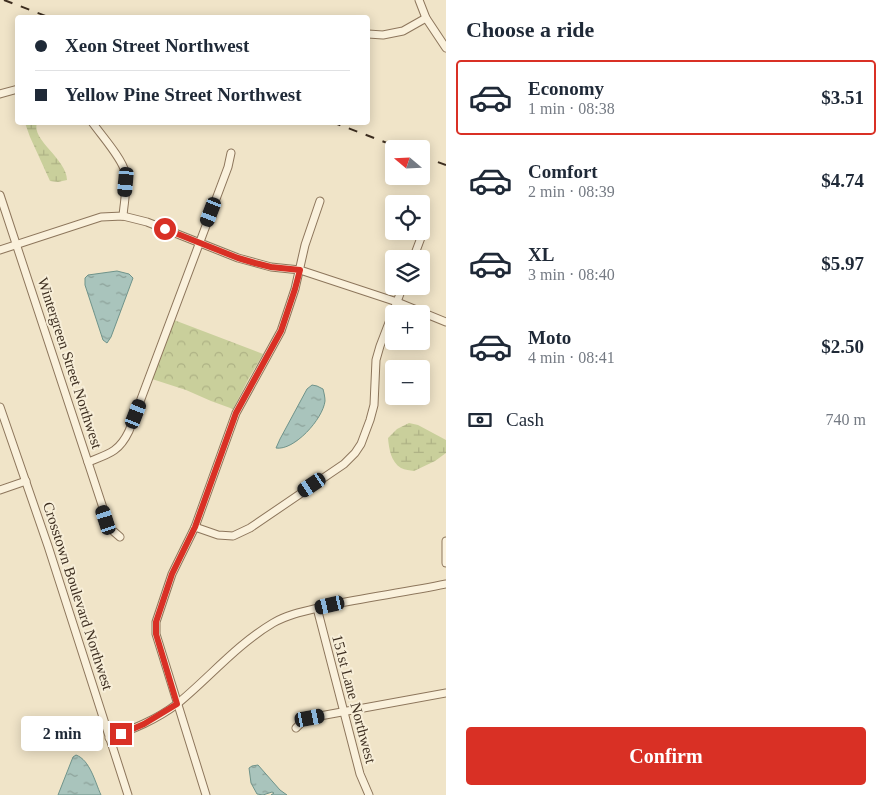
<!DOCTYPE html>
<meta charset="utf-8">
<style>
:root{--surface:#fff;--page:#f6f6f7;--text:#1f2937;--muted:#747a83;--line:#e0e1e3;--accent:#d93025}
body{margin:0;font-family:"Times New Roman",serif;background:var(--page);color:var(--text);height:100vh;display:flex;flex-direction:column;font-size:19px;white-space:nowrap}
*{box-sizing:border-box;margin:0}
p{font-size:16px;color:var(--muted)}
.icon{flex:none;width:28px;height:28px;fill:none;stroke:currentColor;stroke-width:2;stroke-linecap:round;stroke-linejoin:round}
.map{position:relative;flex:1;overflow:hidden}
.details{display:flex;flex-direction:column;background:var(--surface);width:440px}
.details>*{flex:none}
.guide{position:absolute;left:15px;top:15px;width:355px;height:110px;border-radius:5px;box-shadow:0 2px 12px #0003;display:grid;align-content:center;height:110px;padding:0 20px;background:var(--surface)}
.needle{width:32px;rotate:289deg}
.buttons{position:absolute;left:385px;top:140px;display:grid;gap:10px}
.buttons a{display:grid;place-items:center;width:45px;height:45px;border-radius:5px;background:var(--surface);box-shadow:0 2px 12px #0003;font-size:25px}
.end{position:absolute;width:22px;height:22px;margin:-11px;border:6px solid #d93025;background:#fff;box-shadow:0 0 0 2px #fff}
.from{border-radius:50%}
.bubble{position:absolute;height:35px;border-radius:5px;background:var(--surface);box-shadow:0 2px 12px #0003;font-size:16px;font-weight:800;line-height:35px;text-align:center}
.car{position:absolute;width:15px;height:30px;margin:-15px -8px;border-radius:6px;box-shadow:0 0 4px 1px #0007;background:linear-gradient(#222 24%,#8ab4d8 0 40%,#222 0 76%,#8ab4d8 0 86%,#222 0)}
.guide b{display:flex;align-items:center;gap:18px;height:48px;font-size:19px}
.guide b+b{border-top:1px solid var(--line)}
.guide i{width:12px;height:12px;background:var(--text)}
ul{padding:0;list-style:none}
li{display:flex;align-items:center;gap:15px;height:75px;margin:0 10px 8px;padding:0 10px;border:2px solid transparent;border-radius:5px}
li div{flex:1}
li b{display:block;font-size:19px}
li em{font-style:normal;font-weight:800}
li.active{border-color:var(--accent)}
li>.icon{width:45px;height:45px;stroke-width:1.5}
h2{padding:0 20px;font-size:22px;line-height:60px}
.pay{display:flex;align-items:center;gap:12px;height:55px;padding:0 20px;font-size:19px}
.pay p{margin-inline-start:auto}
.action{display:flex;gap:10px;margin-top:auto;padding:10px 20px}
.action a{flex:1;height:58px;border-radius:5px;background:var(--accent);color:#fff;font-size:20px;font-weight:800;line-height:58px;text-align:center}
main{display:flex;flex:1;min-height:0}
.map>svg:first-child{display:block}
.wetland{fill:url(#wetland-marsh)}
.park{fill:url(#park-crowns)}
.water{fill:url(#water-ripples);stroke:#6f938a}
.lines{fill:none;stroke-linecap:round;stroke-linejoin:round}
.minor-casing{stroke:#8d765c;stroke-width:9}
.minor{stroke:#faf1dc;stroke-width:7}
.rail{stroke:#3d2e20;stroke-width:2;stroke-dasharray:9 9;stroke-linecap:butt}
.route{stroke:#d93025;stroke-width:6}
.labels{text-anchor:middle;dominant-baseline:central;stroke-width:4;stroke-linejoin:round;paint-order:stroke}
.street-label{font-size:15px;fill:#3d2e20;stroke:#f7eed8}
</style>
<main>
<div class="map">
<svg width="446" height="795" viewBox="0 0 446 795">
<defs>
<pattern id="wetland-marsh" width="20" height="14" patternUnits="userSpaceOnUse" patternTransform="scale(1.25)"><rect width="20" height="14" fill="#c9cf9b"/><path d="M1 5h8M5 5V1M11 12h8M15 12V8" fill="none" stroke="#aeb285"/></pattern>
<pattern id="park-crowns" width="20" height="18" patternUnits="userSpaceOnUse" patternTransform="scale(1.25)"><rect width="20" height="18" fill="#c9cf9b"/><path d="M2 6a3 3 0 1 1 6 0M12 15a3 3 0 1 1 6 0" fill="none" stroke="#aeb285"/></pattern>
<pattern id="water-ripples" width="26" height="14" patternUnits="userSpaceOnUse" patternTransform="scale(1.25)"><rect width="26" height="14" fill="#a9c4bc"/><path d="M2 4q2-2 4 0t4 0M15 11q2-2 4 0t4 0" fill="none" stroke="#8ba098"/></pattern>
</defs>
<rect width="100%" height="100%" fill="#f0e4c8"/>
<g class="wetland">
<path d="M25 123H37C31 140 67 159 67 180L58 182 50 181 30 137Z"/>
<path d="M409 423 418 425 446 440V453L435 461 414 471C410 470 405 470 401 468 391 462 389 449 388 438L397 429Z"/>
</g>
<polygon class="park" points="174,320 263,354 249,378 233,409 211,401 186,390 152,379"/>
<g class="water">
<polygon points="117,271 129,274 133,278 111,337 107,343 103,340 85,285 85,278 88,275"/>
<path d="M312 385 317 386 323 389C324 393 325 397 325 401 323 419 294 451 276 448L280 439 307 389Z"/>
<path d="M76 755C90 760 95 782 101 795H58L73 757Z"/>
<polygon points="258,765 280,790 287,795 271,795 274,793 272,792 263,795 257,794 251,783 249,768 252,766"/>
</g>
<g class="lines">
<defs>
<g id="minor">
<polyline points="419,0 426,18 446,48"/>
<polyline points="368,34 383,35 403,31 426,18"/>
<polyline points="0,94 18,89"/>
<path d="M92 122C101 135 122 158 125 172 128 186 124 202 123 216"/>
<polyline points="0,195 107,520 112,530 120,537"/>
<polyline points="0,250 101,217 123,216 147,222 238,258 271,267 300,270 397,302 446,322"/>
<polyline points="413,259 422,235"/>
<polyline points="0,407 48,546 128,795"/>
<path d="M88 462C109 454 119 452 129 431L228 167 231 153"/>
<polyline points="0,490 26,481"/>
<polyline points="195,527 218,535 233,536 250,528 344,464 355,453 361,444 370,420 374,405 376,360 380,346 403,286"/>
<polyline points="446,541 446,563"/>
<polyline points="317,608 360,774 369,795"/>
<polyline points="296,728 303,721 309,718 446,693"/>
<path d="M109 738C133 729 156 720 177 704 209 678 236 645 273 623 290 613 311 610 330 605 369 597 408 592 446 584"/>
<polyline points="206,795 156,634 156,622 172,574 195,527 236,413 281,331 295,289 305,245 320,201"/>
</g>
</defs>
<use href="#minor" class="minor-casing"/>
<use href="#minor" class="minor"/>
<g class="rail">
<polyline points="4,0 51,18"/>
<polyline points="332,122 403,149"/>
<polyline points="421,156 446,165"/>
</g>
</g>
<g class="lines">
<polyline class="route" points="121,734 144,724 177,704 156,634 156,622 172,574 195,527 236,413 281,331 295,289 300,270 271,267 255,263 238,258 165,229"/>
</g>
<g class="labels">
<g class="street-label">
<text transform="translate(70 363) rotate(72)">Wintergreen Street Northwest</text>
<text transform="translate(78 596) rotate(72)">Crosstown Boulevard Northwest</text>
<text transform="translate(354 699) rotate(75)">151st Lane Northwest</text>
</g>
</g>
</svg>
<div class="buttons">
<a><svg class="needle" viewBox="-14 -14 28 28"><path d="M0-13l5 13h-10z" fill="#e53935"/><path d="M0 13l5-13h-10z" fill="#747a83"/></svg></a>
<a><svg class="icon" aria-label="locate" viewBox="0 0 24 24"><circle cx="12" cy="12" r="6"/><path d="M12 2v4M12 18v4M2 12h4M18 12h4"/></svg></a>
<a><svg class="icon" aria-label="layers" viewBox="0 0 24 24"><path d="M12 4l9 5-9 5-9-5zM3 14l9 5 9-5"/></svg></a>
<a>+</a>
<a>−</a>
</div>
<i class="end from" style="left:165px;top:229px"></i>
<i class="end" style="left:121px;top:734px"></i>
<div class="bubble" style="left:21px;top:716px;width:82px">2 min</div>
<i class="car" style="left:126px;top:182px;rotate:185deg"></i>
<i class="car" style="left:211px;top:212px;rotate:201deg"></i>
<i class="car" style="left:136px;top:414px;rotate:21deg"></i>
<i class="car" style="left:312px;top:485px;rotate:236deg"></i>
<i class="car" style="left:106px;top:520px;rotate:342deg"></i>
<i class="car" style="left:330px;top:605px;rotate:257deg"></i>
<i class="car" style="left:310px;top:718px;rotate:79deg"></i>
<div class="guide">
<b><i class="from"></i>Xeon Street Northwest</b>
<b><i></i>Yellow Pine Street Northwest</b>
</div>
</div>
<section class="details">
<h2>Choose a ride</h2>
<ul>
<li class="active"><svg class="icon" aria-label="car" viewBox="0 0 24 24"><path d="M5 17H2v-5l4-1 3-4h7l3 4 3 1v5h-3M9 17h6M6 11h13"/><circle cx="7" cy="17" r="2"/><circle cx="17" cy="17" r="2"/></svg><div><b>Economy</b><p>1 min · 08:38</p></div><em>$3.51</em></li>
<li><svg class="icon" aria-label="car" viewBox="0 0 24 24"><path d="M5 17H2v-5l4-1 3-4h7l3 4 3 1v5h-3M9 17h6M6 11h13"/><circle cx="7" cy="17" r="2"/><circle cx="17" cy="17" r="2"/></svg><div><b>Comfort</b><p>2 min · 08:39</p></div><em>$4.74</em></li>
<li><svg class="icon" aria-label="car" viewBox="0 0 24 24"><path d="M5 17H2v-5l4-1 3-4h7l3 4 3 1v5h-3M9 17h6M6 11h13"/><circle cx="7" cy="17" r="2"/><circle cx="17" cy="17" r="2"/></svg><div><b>XL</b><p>3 min · 08:40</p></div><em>$5.97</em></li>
<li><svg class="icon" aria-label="car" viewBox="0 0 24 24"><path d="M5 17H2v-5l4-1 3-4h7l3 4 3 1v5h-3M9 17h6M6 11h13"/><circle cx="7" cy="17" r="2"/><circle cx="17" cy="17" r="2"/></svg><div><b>Moto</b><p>4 min · 08:41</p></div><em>$2.50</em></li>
</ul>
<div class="pay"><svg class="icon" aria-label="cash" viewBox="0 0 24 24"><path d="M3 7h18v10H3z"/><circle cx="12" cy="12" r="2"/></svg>Cash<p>740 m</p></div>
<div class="action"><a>Confirm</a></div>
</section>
</main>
